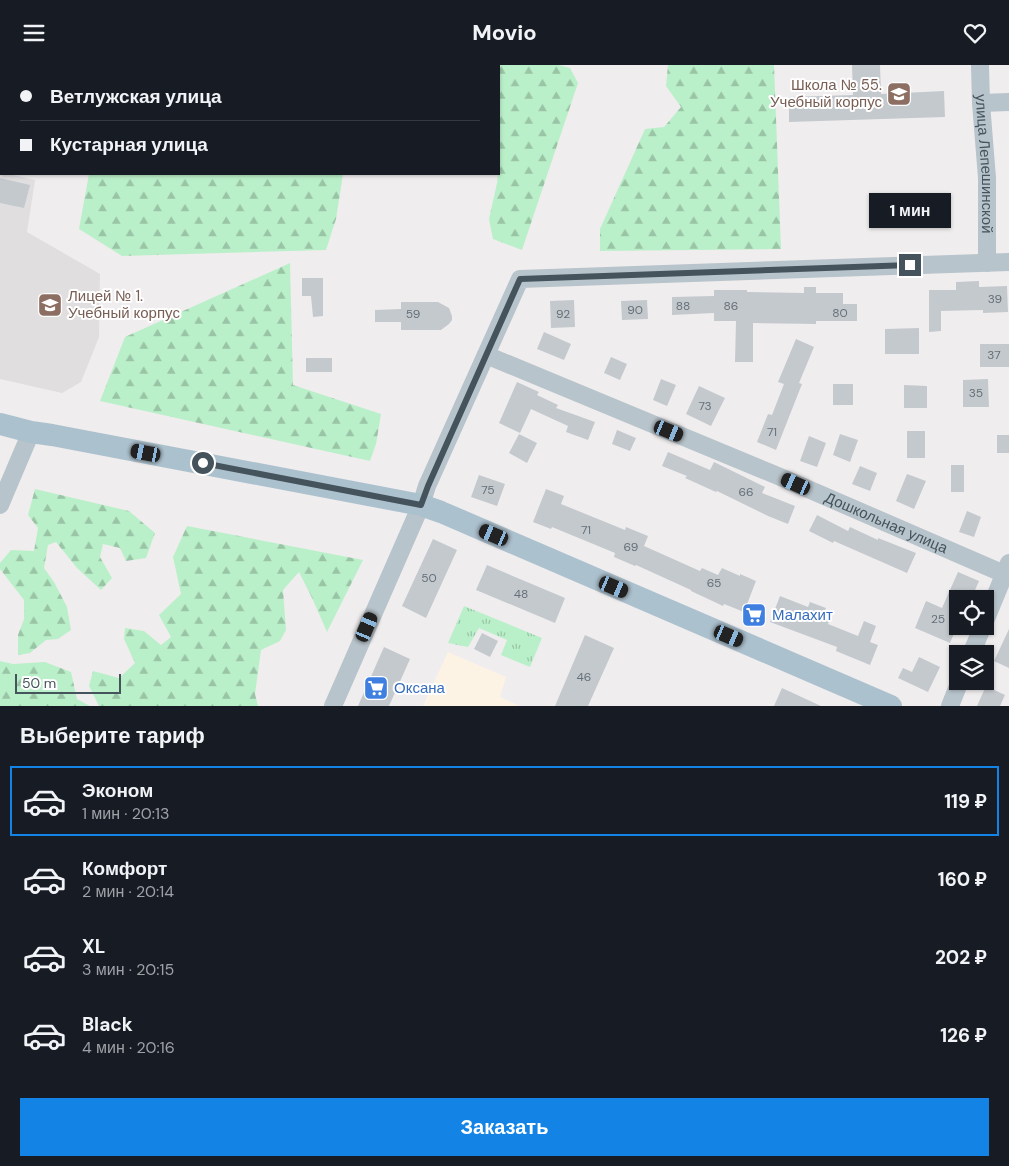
<!DOCTYPE html>
<html lang="ru">
<meta charset="utf-8">
<style>
:root{--surface:#171b24;--page:#20242c;--text:#f1f3f6;--muted:#9ea1a6;--line:#363941;--accent:#1384e5}
body{margin:0;font-family:"DM Sans",sans-serif;background:var(--page);color:var(--text);height:100vh;display:flex;flex-direction:column;font-size:19px;white-space:nowrap}
*{box-sizing:border-box;margin:0}
p{font-size:16px;color:var(--muted)}
.icon{flex:none;width:28px;height:28px;fill:none;stroke:currentColor;stroke-width:2;stroke-linecap:round;stroke-linejoin:round}
.map{position:relative;height:641px;overflow:hidden}
.drawer{display:flex;flex-direction:column;background:var(--surface);flex:1}
.drawer>*{flex:none}
.top-card{position:absolute;left:0px;top:0px;width:500px;height:110px;box-shadow:0 1px 4px #0004;display:grid;align-content:center;height:110px;padding:0 20px;background:var(--surface)}
.controls{position:absolute;left:949px;top:525px;display:grid;gap:10px}
.controls a{display:grid;place-items:center;width:45px;height:45px;border-radius:0px;background:var(--surface);box-shadow:0 1px 4px #0004;font-size:25px}
.scale{position:absolute;left:15px;bottom:12px;width:106px;box-sizing:border-box;padding-left:5px;border:2px solid #45535c;border-top:0;font-size:14px;line-height:18px;white-space:nowrap;color:#45535c;-webkit-text-stroke:4px #fff;paint-order:stroke}
.end{position:absolute;width:22px;height:22px;margin:-11px;border:6px solid #45535c;background:#fff;box-shadow:0 0 0 2px #fff}
.from{border-radius:50%}
.bubble{position:absolute;height:35px;border-radius:0px;background:var(--surface);box-shadow:0 1px 4px #0004;font-size:16px;font-weight:700;line-height:35px;text-align:center}
.car{position:absolute;width:15px;height:30px;margin:-15px -8px;border-radius:6px;box-shadow:0 0 4px 1px #0007;background:linear-gradient(#222 24%,#8ab4d8 0 40%,#222 0 76%,#8ab4d8 0 86%,#222 0)}
.top-card b{display:flex;align-items:center;gap:18px;height:48px;font-size:19px}
.top-card b+b{border-top:1px solid var(--line)}
.top-card i{width:12px;height:12px;background:var(--text)}
ul{padding:0;list-style:none}
li{display:flex;align-items:center;gap:15px;height:70px;margin:0 10px 8px;padding:0 10px;border:2px solid transparent;border-radius:0px}
li div{flex:1}
li b{display:block;font-size:19px}
li em{font-style:normal;font-weight:700}
li.selected{border-color:var(--accent)}
li>.icon{width:45px;height:45px;stroke-width:1.5}
h2{padding:0 20px;font-size:22px;line-height:60px}
.primary-button{display:flex;gap:10px;margin-top:auto;padding:10px 20px}
.primary-button a{flex:1;height:58px;border-radius:0px;background:var(--accent);color:#fff;font-size:20px;font-weight:700;line-height:58px;text-align:center}
header{display:flex;justify-content:space-between;align-items:center;height:65px;padding:0 20px;background:var(--surface);font-size:22px;font-weight:700}
.map>svg:first-child{display:block}
.commercial{fill:#fcf3e5}
.education{fill:#e1dee0}
.grass{fill:url(#grass-tufts)}
.forest{fill:url(#forest-firs)}
.building{fill:#c4c9ce}
.lines{fill:none;stroke-linecap:round;stroke-linejoin:round}
.minor{stroke:#b8c4cb;stroke-width:18}
.major{stroke:#acc1ce;stroke-width:22}
.route{stroke:#45535c;stroke-width:6}
.labels{text-anchor:middle;dominant-baseline:central;stroke-width:4;stroke-linejoin:round;paint-order:stroke}
.number-label{font-size:12px;fill:#657078}
.education-label{font-size:15px;fill:#785e54;stroke:#fff;text-anchor:end}
.street-label{font-size:15px;fill:#45535c;stroke:#fff}
.shop-label{font-size:15px;fill:#366cbe;stroke:#fff;text-anchor:start}
</style>
<header><svg class="icon" aria-label="menu" viewBox="0 0 24 24"><path d="M4 6h16M4 12h16M4 18h16"/></svg>Movio<svg class="icon" aria-label="heart" viewBox="0 0 24 24"><path d="M12 20l-8-8c-3-5 5-10 8-4 3-6 11-1 8 4z"/></svg></header>
<div class="map">
<svg width="1009" height="641" viewBox="0 0 1009 641">
<defs>
<pattern id="grass-tufts" width="24" height="20" patternUnits="userSpaceOnUse" patternTransform="scale(1.25)"><rect width="24" height="20" fill="#baf0c9"/><path d="M3 7l-1-3M5 7V3M7 7l1-3M15 17l-1-3M17 17v-4M19 17l1-3" fill="none" stroke="#99c5a6"/></pattern>
<pattern id="forest-firs" width="22" height="20" patternUnits="userSpaceOnUse" patternTransform="scale(1.25)"><rect width="22" height="20" fill="#baf0c9"/><path d="M5 1l3.5 6h-7zM16 11l3.5 6h-7z" fill="#99c5a6"/></pattern>
</defs>
<rect width="100%" height="100%" fill="#f0edee"/>
<polygon class="commercial" points="448,587 506,612 500,632 519,641 423,641"/>
<polygon class="education" points="0,107 1,107 1,109 9,109 35,115 27,167 100,209 99,272 81,317 62,328 0,314"/>
<polygon class="grass" points="464,541 542,573 530,602 501,590 507,575 479,563 468,582 448,578"/>
<g class="forest">
<polygon points="0,0 559,0 570,3 578,18 522,185 493,174 489,154 497,118 498,109 499,109 499,1 1,1 1,8 0,8"/>
<polygon points="668,0 774,0 781,184 600,186 600,164 645,64 664,62 681,42 666,21"/>
<polygon points="89,109 343,109 336,154 326,185 122,191 79,164"/>
<polygon points="290,198 293,320 381,349 376,379 370,396 100,336 125,272"/>
<polygon points="35,424 129,446 155,468 146,493 126,496 120,483 103,479 100,492 112,513 101,525 77,503 56,477 48,480 44,503 54,517 67,542 71,565 58,574 46,575 30,588 18,590 18,570 24,554 24,535 0,504 0,498 11,485 34,486 38,463 28,450"/>
<polygon points="187,461 363,495 327,567 313,535 299,507 283,525 286,565 280,576 261,585 255,629 258,641 99,641 89,621 93,606 119,613 135,598 124,574 125,563 144,566 161,580 171,572 159,550 181,529 173,492"/>
<polygon points="0,596 13,599 45,597 71,607 77,634 90,641 0,641"/>
</g>
<g class="building">
<polygon points="852,0 880,0 881,29 944,26 945,52 789,57 789,32 853,30"/>
<polygon points="0,113 30,120 24,143 0,138"/>
<polygon points="302,213 323,213 323,251 313,252 311,231 302,231"/>
<polygon points="979,216 979,222 1007,221 1008,247 983,248 983,245 941,246 941,266 929,267 929,225 956,225 956,217"/>
<polygon points="804,222 816,222 816,228 843,228 843,239 857,239 857,256 816,256 816,259 753,258 753,297 735,297 736,256 714,256 714,248 672,250 672,232 714,231 714,225 747,225 747,227 804,228"/>
<polygon points="574,235 575,262 551,263 550,236"/>
<polygon points="647,235 648,254 622,255 621,236"/>
<polygon points="401,237 438,237 449,243 452,251 452,255 449,259 441,265 401,265 401,257 375,257 375,245 401,244"/>
<polygon points="919,263 919,289 885,289 885,264"/>
<polygon points="544,267 571,279 564,295 537,284"/>
<polygon points="796,274 814,282 799,318 802,319 776,385 757,377 768,349 772,350 784,319 778,317"/>
<rect x="980" y="279" width="29" height="23"/>
<polygon points="611,292 627,299 620,315 604,308"/>
<rect x="306" y="293" width="26" height="14"/>
<polygon points="661,314 676,320 667,341 653,335"/>
<polygon points="988,314 989,342 963,342 963,315"/>
<polygon points="517,317 539,327 537,330 558,340 556,343 595,357 588,375 566,367 568,361 531,344 520,368 499,358"/>
<rect x="833" y="319" width="20" height="21"/>
<polygon points="904,320 927,321 927,343 904,343"/>
<polygon points="699,321 725,333 711,361 686,349"/>
<polygon points="617,365 636,373 630,386 612,379"/>
<rect x="907" y="366" width="18" height="27"/>
<polygon points="519,369 537,378 527,398 509,388"/>
<polygon points="840,369 858,375 850,397 833,390"/>
<rect x="997" y="370" width="12" height="18"/>
<polygon points="809,371 826,378 817,402 800,396"/>
<polygon points="668,387 710,405 714,397 765,422 762,428 795,441 788,459 768,451 717,426 716,427 685,413 687,411 662,401"/>
<rect x="951" y="400" width="13" height="27"/>
<polygon points="860,401 877,408 870,426 852,419"/>
<polygon points="907,409 926,416 914,444 896,436"/>
<polygon points="479,410 505,419 497,441 471,432"/>
<polygon points="546,424 564,431 561,439 625,465 626,462 648,471 644,481 700,506 702,503 718,510 722,503 740,511 740,509 756,516 744,547 724,539 723,541 691,526 691,525 636,500 635,501 614,492 615,488 552,462 551,464 533,457"/>
<polygon points="967,446 981,452 974,472 959,467"/>
<polygon points="817,450 848,466 850,462 878,475 878,473 916,488 907,508 834,476 833,478 809,466"/>
<polygon points="433,474 457,485 426,553 402,541"/>
<polygon points="487,500 565,533 555,558 476,525"/>
<polygon points="958,507 979,516 971,534 958,534 958,559 950,578 915,563 926,536 942,543"/>
<polygon points="780,531 808,542 810,537 826,543 822,553 829,556 828,559 858,571 864,556 876,561 870,577 878,580 870,600 836,586 837,582 770,557"/>
<polygon points="1009,564 1009,603 994,596"/>
<polygon points="482,568 498,576 490,592 474,584"/>
<polygon points="585,570 614,583 588,641 555,641"/>
<polygon points="384,582 410,594 389,641 358,641"/>
<polygon points="919,592 940,602 928,627 898,613 903,603 912,607"/>
<polygon points="986,621 1005,630 1000,641 977,641"/>
<polygon points="782,623 821,641 774,641"/>
</g>
<g class="lines">
<g class="minor">
<path id="s1" d="M980 0 981 38 987 113V198"/>
<polyline points="981,38 1009,37"/>
<path id="s2" d="M486 290 778 411 1009 511"/>
<polyline points="0,440 31,367"/>
<polyline points="985,556 1009,498"/>
<polyline points="971,589 983,561"/>
<polyline points="333,641 421,440 427,421 520,214 1009,197"/>
<polyline points="950,641 960,616"/>
</g>
<polyline class="major" points="0,359 31,367 52,370 421,440 441,447 891,641"/>
</g>
<g class="lines">
<polyline class="route" points="203,398 421,440 428,421 520,214 910,200"/>
</g>
<defs>
<symbol id="school-square" viewBox="-11 -11 22 22"><rect x="-9" y="-9" width="18" height="18" rx="4" fill="#8d6e63" stroke="#fff"/><path d="M0-5L7-2L0 1L-7-2ZM-4 1L0 2.5L4 1V4Q0 6-4 4Z" fill="#fff"/></symbol>
<symbol id="supermarket-square" viewBox="-11 -11 22 22"><rect x="-9" y="-9" width="18" height="18" rx="4" fill="#3f7fe0" stroke="#fff"/><path d="M-6-5.5h2.5l.6 2H6L4.5 2H-2.5L-4.4-4H-6ZM-1.5 3.2a1.3 1.3 0 1 0 .1 0ZM3 3.2a1.3 1.3 0 1 0 .1 0Z" fill="#fff"/></symbol>
</defs>
<g fill-rule="evenodd">
<use href="#school-square" x="885" y="15" width="28" height="28"/>
<use href="#school-square" x="36" y="226" width="28" height="28"/>
<use href="#supermarket-square" x="740" y="536" width="28" height="28"/>
<use href="#supermarket-square" x="362" y="609" width="28" height="28"/>
</g>
<g class="labels">
<g class="number-label">
<text x="995" y="234">39</text>
<text x="683" y="241">88</text>
<text x="731" y="241">86</text>
<text x="635" y="245">90</text>
<text x="840" y="248">80</text>
<text x="413" y="249">59</text>
<text x="563" y="249">92</text>
<text x="994" y="290">37</text>
<text x="976" y="328">35</text>
<text x="705" y="341">73</text>
<text x="772" y="367">71</text>
<text x="488" y="425">75</text>
<text x="746" y="427">66</text>
<text x="586" y="465">71</text>
<text x="631" y="482">69</text>
<text x="429" y="513">50</text>
<text x="714" y="518">65</text>
<text x="521" y="529">48</text>
<text x="938" y="554">25</text>
<text x="584" y="612">46</text>
</g>
<g class="education-label">
<text x="882" y="20">Школа № 55.<tspan x="882" dy="17">Учебный корпус</tspan></text>
<text x="68" y="231" text-anchor="start">Лицей № 1.<tspan x="68" dy="17">Учебный корпус</tspan></text>
</g>
<g class="street-label">
<text stroke="none"><textPath href="#s1" startOffset="99">улица Лепешинской</textPath></text>
<text stroke="none"><textPath href="#s2" startOffset="434">Дошкольная улица</textPath></text>
</g>
<g class="shop-label">
<text x="772" y="550">Малахит</text>
<text x="394" y="623">Оксана</text>
</g>
</g>
</svg>
<div class="controls">
<a><svg class="icon" aria-label="locate" viewBox="0 0 24 24"><circle cx="12" cy="12" r="6"/><path d="M12 2v4M12 18v4M2 12h4M18 12h4"/></svg></a>
<a><svg class="icon" aria-label="layers" viewBox="0 0 24 24"><path d="M12 4l9 5-9 5-9-5zM3 14l9 5 9-5"/></svg></a>
</div>
<div class="scale">50 m</div>
<i class="end from" style="left:203px;top:398px"></i>
<i class="end" style="left:910px;top:200px"></i>
<div class="bubble" style="left:869px;top:128px;width:82px">1 мин</div>
<i class="car" style="left:669px;top:366px;rotate:112deg"></i>
<i class="car" style="left:146px;top:388px;rotate:281deg"></i>
<i class="car" style="left:796px;top:419px;rotate:294deg"></i>
<i class="car" style="left:494px;top:470px;rotate:293deg"></i>
<i class="car" style="left:614px;top:522px;rotate:113deg"></i>
<i class="car" style="left:367px;top:562px;rotate:23deg"></i>
<i class="car" style="left:729px;top:571px;rotate:113deg"></i>
<div class="top-card">
<b><i class="from"></i>Ветлужская улица</b>
<b><i></i>Кустарная улица</b>
</div>
</div>
<section class="drawer">
<h2>Выберите тариф</h2>
<ul>
<li class="selected"><svg class="icon" aria-label="car" viewBox="0 0 24 24"><path d="M5 17H2v-5l4-1 3-4h7l3 4 3 1v5h-3M9 17h6M6 11h13"/><circle cx="7" cy="17" r="2"/><circle cx="17" cy="17" r="2"/></svg><div><b>Эконом</b><p>1 мин · 20:13</p></div><em>119 ₽</em></li>
<li><svg class="icon" aria-label="car" viewBox="0 0 24 24"><path d="M5 17H2v-5l4-1 3-4h7l3 4 3 1v5h-3M9 17h6M6 11h13"/><circle cx="7" cy="17" r="2"/><circle cx="17" cy="17" r="2"/></svg><div><b>Комфорт</b><p>2 мин · 20:14</p></div><em>160 ₽</em></li>
<li><svg class="icon" aria-label="car" viewBox="0 0 24 24"><path d="M5 17H2v-5l4-1 3-4h7l3 4 3 1v5h-3M9 17h6M6 11h13"/><circle cx="7" cy="17" r="2"/><circle cx="17" cy="17" r="2"/></svg><div><b>XL</b><p>3 мин · 20:15</p></div><em>202 ₽</em></li>
<li><svg class="icon" aria-label="car" viewBox="0 0 24 24"><path d="M5 17H2v-5l4-1 3-4h7l3 4 3 1v5h-3M9 17h6M6 11h13"/><circle cx="7" cy="17" r="2"/><circle cx="17" cy="17" r="2"/></svg><div><b>Black</b><p>4 мин · 20:16</p></div><em>126 ₽</em></li>
</ul>
<div class="primary-button"><a>Заказать</a></div>
</section>
